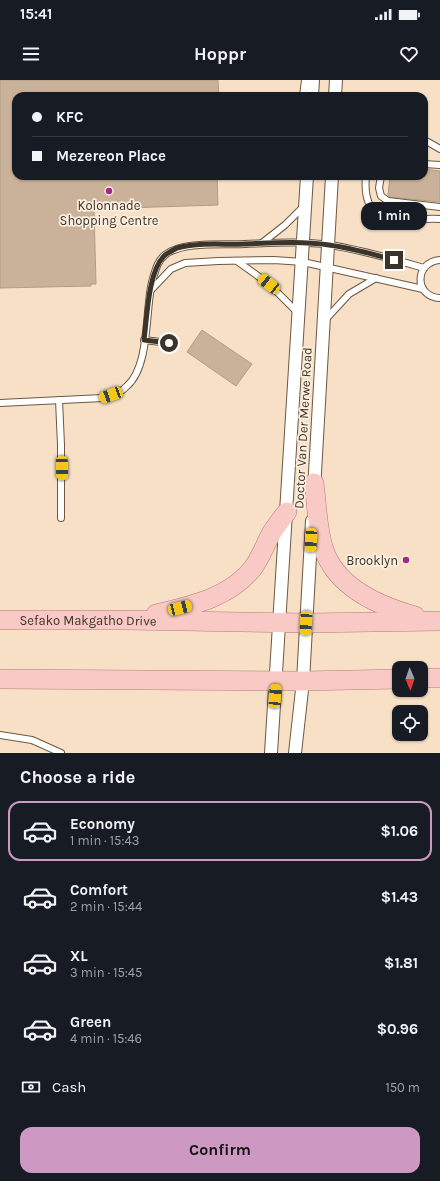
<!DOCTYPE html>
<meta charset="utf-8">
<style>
:root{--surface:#171b24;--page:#242831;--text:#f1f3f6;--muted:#9ea1a6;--line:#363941;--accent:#cd99c3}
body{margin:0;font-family:Karla,sans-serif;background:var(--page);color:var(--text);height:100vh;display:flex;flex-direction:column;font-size:15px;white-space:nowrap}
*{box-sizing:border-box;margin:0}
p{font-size:13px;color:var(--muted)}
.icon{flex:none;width:22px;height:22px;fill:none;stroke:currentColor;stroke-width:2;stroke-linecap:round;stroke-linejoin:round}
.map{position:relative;height:673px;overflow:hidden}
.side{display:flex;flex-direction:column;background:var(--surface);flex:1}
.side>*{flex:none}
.top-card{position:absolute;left:12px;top:12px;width:416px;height:88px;border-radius:12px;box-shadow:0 1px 3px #0004;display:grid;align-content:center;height:88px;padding:0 20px;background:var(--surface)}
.needle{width:26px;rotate:178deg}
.controls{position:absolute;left:392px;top:581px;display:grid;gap:8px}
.controls a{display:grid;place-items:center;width:36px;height:36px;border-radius:8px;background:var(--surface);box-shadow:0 1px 3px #0004;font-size:20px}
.end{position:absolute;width:18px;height:18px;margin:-9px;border:5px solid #3c3329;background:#fff;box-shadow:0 0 0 2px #fff}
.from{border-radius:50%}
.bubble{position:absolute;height:28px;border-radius:12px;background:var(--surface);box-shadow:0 1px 3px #0004;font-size:13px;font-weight:700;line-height:28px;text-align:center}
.car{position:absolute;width:12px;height:24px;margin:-12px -6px;border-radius:5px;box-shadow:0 0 3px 1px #0007;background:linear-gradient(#f5c518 24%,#345 0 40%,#f5c518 0 76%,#345 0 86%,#f5c518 0)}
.top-card b{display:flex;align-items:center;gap:14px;height:38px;font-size:15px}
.top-card b+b{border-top:1px solid var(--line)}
.top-card i{width:10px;height:10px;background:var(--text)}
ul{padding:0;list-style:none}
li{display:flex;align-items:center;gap:12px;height:60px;margin:0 8px 6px;padding:0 12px;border:2px solid transparent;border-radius:12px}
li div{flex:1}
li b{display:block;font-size:15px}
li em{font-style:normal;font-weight:700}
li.active{border-color:var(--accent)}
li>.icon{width:36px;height:36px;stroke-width:1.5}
h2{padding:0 20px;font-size:18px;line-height:48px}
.pay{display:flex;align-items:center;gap:10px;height:44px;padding:0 20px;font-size:15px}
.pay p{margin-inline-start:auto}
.button{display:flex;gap:8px;margin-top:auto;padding:8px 20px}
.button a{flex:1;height:46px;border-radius:12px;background:var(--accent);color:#111;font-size:16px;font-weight:700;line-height:46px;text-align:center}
.status{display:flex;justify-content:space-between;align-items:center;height:28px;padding:0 20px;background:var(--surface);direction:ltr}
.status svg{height:11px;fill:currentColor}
header{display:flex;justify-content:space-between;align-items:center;height:52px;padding:0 20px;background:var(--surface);font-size:18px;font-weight:700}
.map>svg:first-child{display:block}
.building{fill:#c9b299;stroke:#b29c83}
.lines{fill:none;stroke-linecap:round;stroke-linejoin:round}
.lane-casing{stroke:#6d5842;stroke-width:8}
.street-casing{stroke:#6d5842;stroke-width:14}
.primary-casing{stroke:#b47d76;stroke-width:20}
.lane{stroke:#fff;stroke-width:6}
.street{stroke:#fff;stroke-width:12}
.primary{stroke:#f8c9c5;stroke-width:19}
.route{stroke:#3c3329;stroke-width:5}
.poi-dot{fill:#a12b84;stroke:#fdefdf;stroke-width:1.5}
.labels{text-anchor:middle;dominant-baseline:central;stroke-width:3.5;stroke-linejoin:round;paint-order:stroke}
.poi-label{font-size:13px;fill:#3c3329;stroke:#fdefdf}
.street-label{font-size:13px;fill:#3c3329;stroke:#fdefdf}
</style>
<div class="status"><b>15:41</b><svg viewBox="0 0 49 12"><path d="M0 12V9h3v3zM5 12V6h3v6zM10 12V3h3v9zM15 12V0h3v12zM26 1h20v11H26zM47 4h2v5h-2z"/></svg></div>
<header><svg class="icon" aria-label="menu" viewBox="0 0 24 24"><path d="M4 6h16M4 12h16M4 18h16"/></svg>Hoppr<svg class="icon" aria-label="heart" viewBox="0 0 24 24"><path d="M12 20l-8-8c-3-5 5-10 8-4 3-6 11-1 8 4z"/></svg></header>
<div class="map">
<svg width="440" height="673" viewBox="0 0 440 673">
<rect width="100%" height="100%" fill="#f8e0c6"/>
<g class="building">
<polygon points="0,0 218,0 219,16 16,16 16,96 217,96 218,125 94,129 96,204 91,204 91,206 0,208"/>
<polygon points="424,89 440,91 440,122 390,117 388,115 390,96 424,96"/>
<polygon points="202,250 252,284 236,306 187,272"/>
</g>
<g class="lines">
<defs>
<g id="lane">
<polyline points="303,16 305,0"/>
<polyline points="424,61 428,62 440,69"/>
<polyline points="424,84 440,85"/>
<path d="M366 96C365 106 365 118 371 127 381 143 422 138 440 139"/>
<polyline points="381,96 379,108 381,116 388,121 440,127"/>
<polyline points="262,163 285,145 304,126"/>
<path d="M440 180C414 182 414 217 440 218"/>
<polyline points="237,181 269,204 298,233"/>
<polyline points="151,210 171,189 185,183 218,181 274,180 303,182 423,209"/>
<polyline points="325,240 349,214 376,198"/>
<polyline points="144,260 169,263"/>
<polyline points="59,320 61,365 61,438"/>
<path d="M0 323 103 318C112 315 121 313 127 306 150 286 145 231 152 202 155 192 157 181 165 175 181 161 224 165 245 164 273 163 302 161 330 165 362 170 393 179 424 188"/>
<polyline points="0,655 32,660 61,673"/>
</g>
<g id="street">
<polyline points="312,16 313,0"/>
<polyline points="335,16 336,0"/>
<polyline points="314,410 332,96"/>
<polyline points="271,673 307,96"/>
<polyline points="295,673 303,601 312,441"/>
</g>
<g id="primary">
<path d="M314 403C317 425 317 449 324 470 337 508 379 526 415 536"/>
<path d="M156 534C191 526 233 517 255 485 262 474 266 463 272 452 277 445 281 439 287 432"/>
<path id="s1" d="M0 540H125L306 543 440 541"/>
<polyline points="421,598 440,598"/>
<polyline points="0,599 303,601 399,599"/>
</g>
</defs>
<use href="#lane" class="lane-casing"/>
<use href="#street" class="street-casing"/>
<use href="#primary" class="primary-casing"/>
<use href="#lane" class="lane"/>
<use href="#street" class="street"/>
<use href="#primary" class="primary"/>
</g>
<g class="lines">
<path class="route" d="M169 263 144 260C147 238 148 192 164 176 167 173 173 170 177 168 199 162 222 165 244 164 272 163 301 161 329 165 351 168 373 174 394 180"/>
</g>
<g class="poi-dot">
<circle cx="109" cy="111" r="4"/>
<circle cx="406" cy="480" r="4"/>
</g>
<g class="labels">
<g class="poi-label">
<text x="109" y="125">Kolonnade<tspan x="109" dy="15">Shopping Centre</tspan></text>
<text x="398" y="480" text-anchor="end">Brooklyn</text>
</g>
<g class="street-label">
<text transform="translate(303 348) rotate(-87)">Doctor Van Der Merwe Road</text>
<text stroke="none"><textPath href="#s1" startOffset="88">Sefako Makgatho Drive</textPath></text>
</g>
</g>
</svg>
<div class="controls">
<a><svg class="needle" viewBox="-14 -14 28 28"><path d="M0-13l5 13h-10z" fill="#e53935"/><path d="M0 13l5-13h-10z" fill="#9ea1a6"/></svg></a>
<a><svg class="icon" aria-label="locate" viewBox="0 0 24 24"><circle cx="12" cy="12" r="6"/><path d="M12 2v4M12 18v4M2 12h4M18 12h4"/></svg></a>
</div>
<i class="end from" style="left:169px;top:263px"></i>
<i class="end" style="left:394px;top:180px"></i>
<div class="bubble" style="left:361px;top:122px;width:66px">1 min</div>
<i class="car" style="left:269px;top:204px;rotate:308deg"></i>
<i class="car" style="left:111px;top:315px;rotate:250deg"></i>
<i class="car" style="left:62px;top:388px;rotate:179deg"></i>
<i class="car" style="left:311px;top:460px;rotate:183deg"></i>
<i class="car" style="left:180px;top:528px;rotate:76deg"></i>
<i class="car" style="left:306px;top:543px;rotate:183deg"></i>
<i class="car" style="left:275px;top:616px;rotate:4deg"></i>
<div class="top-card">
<b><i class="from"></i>KFC</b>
<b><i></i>Mezereon Place</b>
</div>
</div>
<section class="side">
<h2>Choose a ride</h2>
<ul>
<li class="active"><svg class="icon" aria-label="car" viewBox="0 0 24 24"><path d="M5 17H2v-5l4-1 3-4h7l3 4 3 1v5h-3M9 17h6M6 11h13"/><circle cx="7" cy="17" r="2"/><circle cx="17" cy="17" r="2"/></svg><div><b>Economy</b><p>1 min · 15:43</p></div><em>$1.06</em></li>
<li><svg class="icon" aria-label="car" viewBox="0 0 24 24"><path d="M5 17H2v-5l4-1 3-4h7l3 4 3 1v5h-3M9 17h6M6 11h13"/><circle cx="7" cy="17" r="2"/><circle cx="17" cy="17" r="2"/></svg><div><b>Comfort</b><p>2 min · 15:44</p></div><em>$1.43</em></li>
<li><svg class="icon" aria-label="car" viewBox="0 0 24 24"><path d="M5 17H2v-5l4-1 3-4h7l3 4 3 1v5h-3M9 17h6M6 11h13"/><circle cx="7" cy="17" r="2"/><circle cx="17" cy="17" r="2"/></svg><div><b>XL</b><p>3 min · 15:45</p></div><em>$1.81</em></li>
<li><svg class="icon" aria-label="car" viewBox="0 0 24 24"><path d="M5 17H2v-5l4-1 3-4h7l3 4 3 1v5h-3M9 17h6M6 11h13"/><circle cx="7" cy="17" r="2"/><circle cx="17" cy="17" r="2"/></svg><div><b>Green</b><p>4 min · 15:46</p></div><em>$0.96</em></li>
</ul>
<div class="pay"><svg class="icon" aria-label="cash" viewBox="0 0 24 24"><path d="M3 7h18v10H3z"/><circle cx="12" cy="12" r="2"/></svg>Cash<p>150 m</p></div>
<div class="button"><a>Confirm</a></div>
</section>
